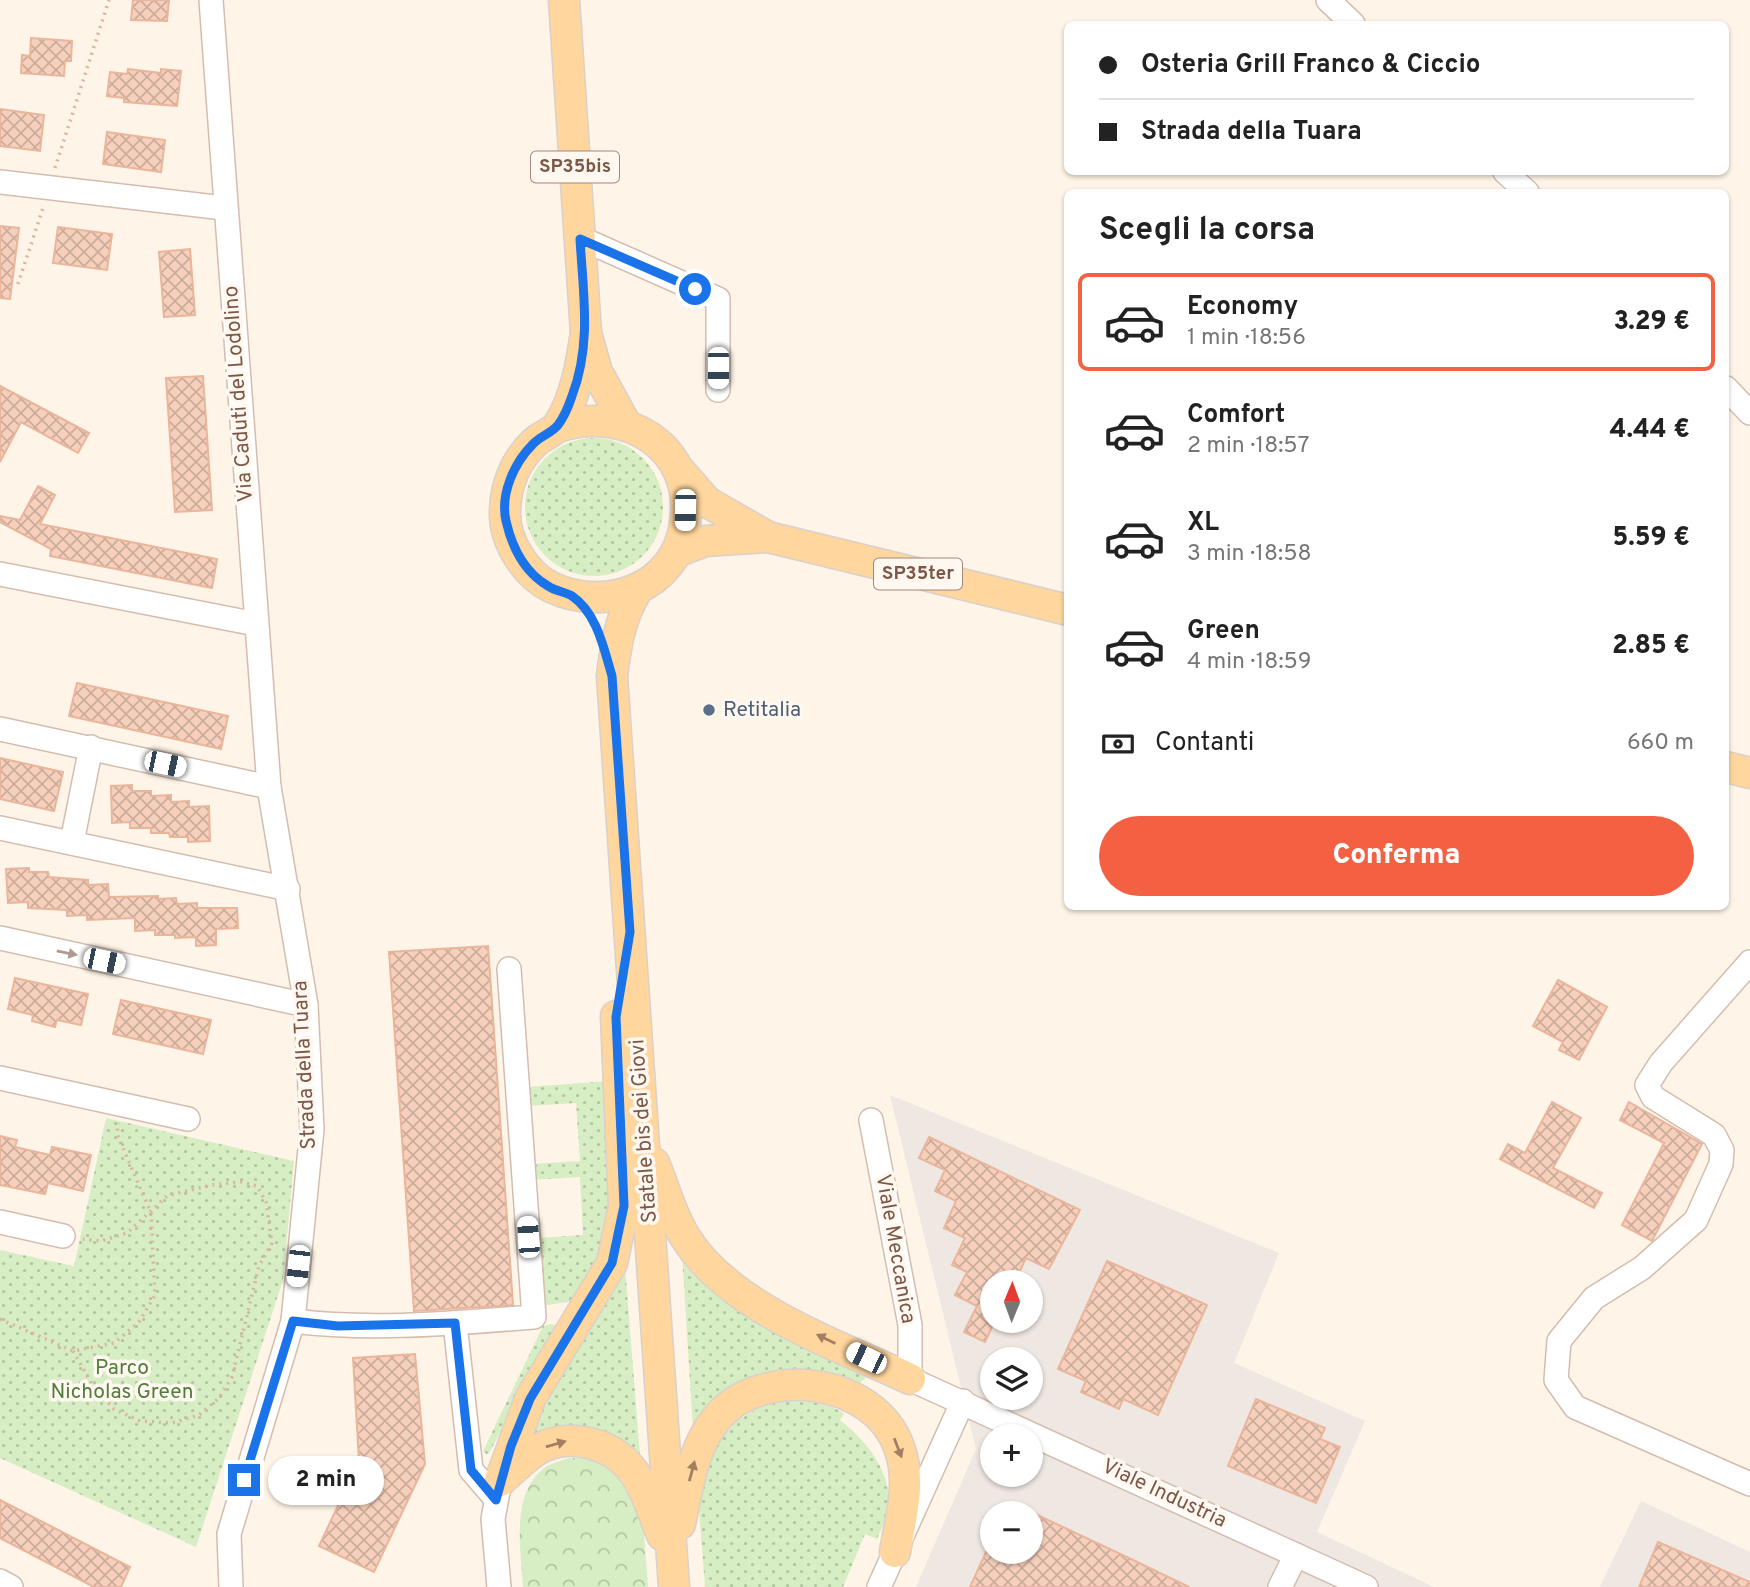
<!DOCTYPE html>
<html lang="it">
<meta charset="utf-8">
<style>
:root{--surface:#fff;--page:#f6f6f6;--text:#222;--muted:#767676;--line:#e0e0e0;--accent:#f36142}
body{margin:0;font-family:Overpass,sans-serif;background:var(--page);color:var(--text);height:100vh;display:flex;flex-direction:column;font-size:26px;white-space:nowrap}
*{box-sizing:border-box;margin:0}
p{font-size:23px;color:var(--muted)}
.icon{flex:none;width:38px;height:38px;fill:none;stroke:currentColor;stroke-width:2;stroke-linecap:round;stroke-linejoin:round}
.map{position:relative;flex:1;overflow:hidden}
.panel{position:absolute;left:1064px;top:189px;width:665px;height:721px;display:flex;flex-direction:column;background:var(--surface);border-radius:10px;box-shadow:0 2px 5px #0004}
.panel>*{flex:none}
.banner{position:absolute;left:1064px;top:21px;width:665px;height:154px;border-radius:10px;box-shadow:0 2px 5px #0004;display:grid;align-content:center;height:154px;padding:0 35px;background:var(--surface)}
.needle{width:46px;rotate:1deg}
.buttons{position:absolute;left:980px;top:1270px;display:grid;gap:14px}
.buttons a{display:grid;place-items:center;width:63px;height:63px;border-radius:50%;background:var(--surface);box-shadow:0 2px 5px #0004;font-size:35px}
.end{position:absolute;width:32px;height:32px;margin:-16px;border:9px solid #1a73e8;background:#fff;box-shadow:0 0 0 4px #fff}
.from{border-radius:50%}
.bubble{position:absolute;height:49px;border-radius:24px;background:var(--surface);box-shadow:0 2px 5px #0004;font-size:23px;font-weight:800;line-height:49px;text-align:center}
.car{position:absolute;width:21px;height:42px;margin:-21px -10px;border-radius:9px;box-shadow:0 0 5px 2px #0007;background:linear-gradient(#fff 24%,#345 0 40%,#fff 0 76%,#345 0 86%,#fff 0)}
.banner b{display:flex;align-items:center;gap:24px;height:66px;font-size:26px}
.banner b+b{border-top:2px solid var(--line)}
.banner i{width:18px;height:18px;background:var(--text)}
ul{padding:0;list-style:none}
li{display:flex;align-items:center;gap:21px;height:98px;margin:0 14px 10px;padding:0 21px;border:4px solid transparent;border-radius:10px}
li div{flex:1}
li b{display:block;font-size:26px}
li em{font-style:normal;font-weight:800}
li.on{border-color:var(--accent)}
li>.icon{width:63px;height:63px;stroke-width:1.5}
h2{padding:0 35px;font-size:32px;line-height:84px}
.pay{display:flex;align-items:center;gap:18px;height:77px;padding:0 35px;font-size:26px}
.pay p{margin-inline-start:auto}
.cta{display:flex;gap:14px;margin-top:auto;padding:14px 35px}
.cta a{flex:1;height:80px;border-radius:42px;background:var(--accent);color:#fff;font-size:28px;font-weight:800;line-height:80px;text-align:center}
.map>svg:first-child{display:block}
.industrial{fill:#efe7e1;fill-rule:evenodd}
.grass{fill:url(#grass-dots)}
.forest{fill:url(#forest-crowns)}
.building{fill:url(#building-cross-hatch);stroke:#ebb59b;stroke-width:2}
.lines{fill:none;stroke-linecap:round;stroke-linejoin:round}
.minor-casing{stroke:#d4bdae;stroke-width:26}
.major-casing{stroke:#dad0cc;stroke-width:33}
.path{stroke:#dcb39e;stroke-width:3.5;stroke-dasharray:2 5;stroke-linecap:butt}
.minor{stroke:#fff;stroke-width:23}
.major{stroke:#ffd69e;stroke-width:30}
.oneway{fill:#b09b91}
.oneway2{fill:#a37e62}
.route{stroke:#1a73e8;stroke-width:9}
.service-dot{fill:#5c6f8a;stroke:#fff8f0;stroke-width:2.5}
.labels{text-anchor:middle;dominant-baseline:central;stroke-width:7;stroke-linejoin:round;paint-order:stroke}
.shield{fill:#fff8f0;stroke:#a3887a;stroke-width:2}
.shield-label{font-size:19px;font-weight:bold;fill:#7b5848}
.street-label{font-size:21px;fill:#7b5848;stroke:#fff8f0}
.service-label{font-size:21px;fill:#4e5e75;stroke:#fff8f0;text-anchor:start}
.park-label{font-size:21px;fill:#527c3c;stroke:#fff8f0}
</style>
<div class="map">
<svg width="1750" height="1587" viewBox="0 0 1750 1587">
<defs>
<pattern id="grass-dots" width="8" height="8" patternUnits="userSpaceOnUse" patternTransform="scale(1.75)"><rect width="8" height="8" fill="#d7eec4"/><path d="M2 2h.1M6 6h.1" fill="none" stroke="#b3c4a1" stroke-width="1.8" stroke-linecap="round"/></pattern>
<pattern id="forest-crowns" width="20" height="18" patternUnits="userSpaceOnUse" patternTransform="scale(1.75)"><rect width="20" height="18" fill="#d7eec4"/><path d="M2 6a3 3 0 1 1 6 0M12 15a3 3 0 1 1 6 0" fill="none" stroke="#b3c4a1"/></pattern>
<pattern id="building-cross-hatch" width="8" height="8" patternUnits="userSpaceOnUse" patternTransform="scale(1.75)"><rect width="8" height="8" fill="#f6d0bc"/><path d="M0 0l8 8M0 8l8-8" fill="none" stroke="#ccac9b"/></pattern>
</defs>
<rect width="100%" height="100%" fill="#fef4e7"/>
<g class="industrial">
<path d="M890 1095 1279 1253 1234 1363 1365 1421 1317 1532 1434 1587H916L976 1449ZM992 1283H1031V1321H992ZM992 1360H1031V1398H992ZM992 1437H1031V1475H992ZM992 1514H1031V1552H992Z"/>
<polygon points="1641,1501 1750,1552 1750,1587 1600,1587"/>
</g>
<g class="grass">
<circle cx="594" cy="507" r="69"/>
<polygon points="610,1081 618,1219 577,1301 545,1305 537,1238 583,1235 580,1177 530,1180 529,1164 580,1161 576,1103 527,1106 526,1087"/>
<polygon points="106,1118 294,1161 283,1280 196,1547 0,1458 0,1250 74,1266"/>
<polygon points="682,1255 866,1372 865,1379 855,1386 824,1381 693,1429"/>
<polygon points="625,1266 640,1457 532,1446 529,1423"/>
<polygon points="552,1324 559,1326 489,1453 486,1454 483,1451 543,1326"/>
<path d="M796 1399 828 1405 844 1413 840 1420C867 1441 895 1475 888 1513 886 1522 880 1531 877 1539L865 1534 843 1587H705L697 1484 707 1454 735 1422 765 1404Z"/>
</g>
<path class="forest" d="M569 1458H591L617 1469 643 1520 648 1587H523C521 1550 510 1495 544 1468 550 1463 561 1461 569 1458Z"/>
<g class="building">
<polygon points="133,0 169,0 167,21 131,20"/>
<polygon points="31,38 72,41 71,61 65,61 64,76 21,73 22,55 30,56"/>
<polygon points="128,69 161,73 161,69 181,71 177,106 124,102 124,98 107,96 110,72 127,74"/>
<polygon points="0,109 44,115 40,151 0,146"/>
<polygon points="107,132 165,140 161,172 103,164"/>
<polygon points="0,226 19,228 10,299 0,298"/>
<polygon points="58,227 112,234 107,270 53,263"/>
<polygon points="190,249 195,315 164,317 159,252"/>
<polygon points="203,376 212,510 175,512 166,378"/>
<polygon points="0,386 89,433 78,453 21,422 0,462"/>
<polygon points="38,486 55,495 40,524 217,559 212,588 50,556 51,549 0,522 0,516 20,520"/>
<polygon points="77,683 228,716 221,749 69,716"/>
<polygon points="0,758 63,772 54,811 0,799"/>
<polygon points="132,785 132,791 151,791 151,796 171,795 171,802 189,801 189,807 209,806 210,841 188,842 188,837 170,837 169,833 151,833 151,828 130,828 130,822 112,823 111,786"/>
<polygon points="29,868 29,872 48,872 49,877 88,880 88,885 108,884 109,897 158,896 158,899 176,898 177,904 197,903 197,908 237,908 238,928 216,929 216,945 196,946 196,937 175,938 175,935 155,935 155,930 135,931 135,918 87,920 87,915 67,916 67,910 28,908 28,902 8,903 6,869"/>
<polygon points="488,946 513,1305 414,1311 389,952"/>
<polygon points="15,978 88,994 81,1025 57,1020 55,1027 32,1021 33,1015 8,1009"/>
<polygon points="1558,980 1607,1007 1579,1060 1559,1050 1563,1042 1533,1026"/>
<polygon points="121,1000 211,1020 203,1054 113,1034"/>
<polygon points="1552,1102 1581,1118 1553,1168 1602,1193 1594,1208 1500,1159 1508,1144 1525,1153"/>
<polygon points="1629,1102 1702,1144 1652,1241 1622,1225 1664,1143 1620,1120"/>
<polygon points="0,1136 17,1140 15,1147 50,1155 52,1147 91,1155 83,1191 48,1183 45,1194 0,1185"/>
<polygon points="929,1137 1080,1210 1049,1269 1026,1258 1014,1283 992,1283 992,1327 985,1342 964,1332 977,1306 955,1295 967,1272 952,1265 965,1238 944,1228 956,1201 935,1191 945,1170 919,1158"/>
<polygon points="1107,1261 1207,1305 1158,1415 1123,1399 1119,1409 1081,1392 1086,1381 1058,1369"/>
<polygon points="415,1354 425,1464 374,1572 319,1546 359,1461 353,1358"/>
<polygon points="1256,1399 1325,1428 1320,1439 1340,1447 1316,1503 1228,1466"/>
<polygon points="0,1500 130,1567 121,1587 94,1587 0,1538"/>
<polygon points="1031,1512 1131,1559 1189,1587 970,1587 986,1552 1031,1552"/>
<polygon points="1658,1542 1750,1582 1750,1587 1639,1587"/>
</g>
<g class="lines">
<defs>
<g id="minor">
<polyline points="211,0 269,787 306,1005 312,1129 293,1321 229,1534 231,1587"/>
<polyline points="1328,0 1353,24"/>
<polyline points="1505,172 1527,192"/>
<polyline points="0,182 224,208"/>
<polyline points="580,238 718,299 718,390"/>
<polyline points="1726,388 1750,413"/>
<polyline points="0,574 256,624"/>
<polyline points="0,729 269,787"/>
<polyline points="0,828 288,889"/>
<polyline points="72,842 91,747"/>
<polyline points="0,938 306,1005"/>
<polyline points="1750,962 1661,1063 1647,1085 1653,1097 1714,1135 1722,1150 1721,1164 1696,1220 1642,1268 1594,1298 1559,1341 1556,1380 1575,1407 1750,1484"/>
<polyline points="0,1078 188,1119"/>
<polyline points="871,1120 910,1325 910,1379 1366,1587"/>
<polyline points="0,1222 63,1236"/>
<path d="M293 1321C373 1331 454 1323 534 1317L509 969"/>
<polyline points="455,1323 471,1470 496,1499"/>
<polyline points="0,1581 11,1587"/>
<polyline points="499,1587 493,1519 499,1486"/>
<polyline points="879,1587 963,1401"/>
<polyline points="1280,1587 1296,1555"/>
</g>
<g id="major">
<polyline points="564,0 586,333 597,372 625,423"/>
<path d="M557 427C625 405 696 446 685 523 677 589 604 613 551 587 526 575 505 542 505 514 505 488 514 462 534 443 541 436 553 433 559 424 576 397 581 364 586 333"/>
<polyline points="680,471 707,502 768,537"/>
<polyline points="676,552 705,541 768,537 1068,610"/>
<path d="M637 590C620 618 616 644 612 676L674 1587"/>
<polyline points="1726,767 1750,773"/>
<path d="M654 1163C664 1186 671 1215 685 1237 730 1309 836 1344 910 1379"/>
<polyline points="500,1481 530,1399 612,1263 624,1206 616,1016"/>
<path d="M500 1481C512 1471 524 1458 537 1450 552 1441 568 1439 584 1442 636 1451 645 1492 662 1535"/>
<path d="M680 1524C688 1487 692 1449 716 1419 761 1364 874 1377 899 1447 912 1481 901 1517 895 1552"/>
</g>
</defs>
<use href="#minor" class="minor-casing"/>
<use href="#major" class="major-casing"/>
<g class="path">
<polyline points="55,168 109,0"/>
<polyline points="18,284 43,208"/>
<polyline points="0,1319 73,1351 114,1343 139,1322 155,1295 151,1213 117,1134 118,1123"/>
<polyline points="73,1351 93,1386 114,1409 140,1421 172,1423 199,1415 219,1398 232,1377 259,1266 272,1243 266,1202 257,1186 241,1182 211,1185 167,1196 127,1233 101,1241 83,1239"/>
</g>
<use href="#minor" class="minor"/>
<use href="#major" class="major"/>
</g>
<defs><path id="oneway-solid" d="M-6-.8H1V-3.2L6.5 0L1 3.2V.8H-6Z" transform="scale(1.75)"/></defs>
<use class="oneway" href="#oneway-solid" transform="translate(67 953) rotate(12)"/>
<g class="oneway2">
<use href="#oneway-solid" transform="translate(826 1339) rotate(-154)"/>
<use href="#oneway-solid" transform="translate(556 1444) rotate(-16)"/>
<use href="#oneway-solid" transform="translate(898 1448) rotate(69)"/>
<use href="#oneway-solid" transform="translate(692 1471) rotate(-75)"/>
</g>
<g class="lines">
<path class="route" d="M244 1480 293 1321 338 1326 455 1323 471 1470 496 1500 511 1446 530 1399 612 1263 624 1206 616 1017 630 932 612 676C604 649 597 613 572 596 565 592 555 591 548 586 524 572 512 547 506 521 500 494 514 463 533 444 540 436 552 433 558 425 564 417 569 405 572 396 592 344 583 292 580 239L695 289"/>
</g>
<circle class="service-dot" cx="709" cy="710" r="7"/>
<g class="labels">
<g class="shield">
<rect x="531" y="151.5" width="88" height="31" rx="5"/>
<rect x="874" y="558.5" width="88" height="31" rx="5"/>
</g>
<g class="shield-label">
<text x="575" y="167">SP35bis</text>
<text x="918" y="574">SP35ter</text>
</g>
<g class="street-label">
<text transform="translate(239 394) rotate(-94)">Via Caduti del Lodolino</text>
<text transform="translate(305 1065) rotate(-93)">Strada della Tuara</text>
<text transform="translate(644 1131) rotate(-94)">Statale bis dei Giovi</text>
<text transform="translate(895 1249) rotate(80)">Viale Meccanica</text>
<text transform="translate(1164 1494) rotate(25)">Viale Industria</text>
</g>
<g class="service-label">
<text x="723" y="710">Retitalia</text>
</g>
<g class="park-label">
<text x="122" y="1368">Parco<tspan x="122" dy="24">Nicholas Green</tspan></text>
</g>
</g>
</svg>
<div class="buttons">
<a><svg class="needle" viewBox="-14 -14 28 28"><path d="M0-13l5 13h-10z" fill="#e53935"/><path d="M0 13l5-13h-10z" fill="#767676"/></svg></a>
<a><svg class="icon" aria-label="layers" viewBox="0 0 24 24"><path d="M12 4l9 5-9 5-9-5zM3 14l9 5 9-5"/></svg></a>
<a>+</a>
<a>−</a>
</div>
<i class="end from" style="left:695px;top:289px"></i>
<i class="end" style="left:244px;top:1480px"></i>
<div class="bubble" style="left:268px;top:1456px;width:116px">2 min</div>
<i class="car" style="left:718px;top:368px;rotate:180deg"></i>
<i class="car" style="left:685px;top:510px;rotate:181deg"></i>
<i class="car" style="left:165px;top:764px;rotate:102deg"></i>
<i class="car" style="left:104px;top:961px;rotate:102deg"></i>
<i class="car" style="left:528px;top:1237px;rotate:356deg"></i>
<i class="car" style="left:298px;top:1266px;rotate:186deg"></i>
<i class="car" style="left:866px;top:1358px;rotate:296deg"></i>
<div class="banner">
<b><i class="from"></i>Osteria Grill Franco &amp; Ciccio</b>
<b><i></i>Strada della Tuara</b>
</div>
<section class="panel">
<h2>Scegli la corsa</h2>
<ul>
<li class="on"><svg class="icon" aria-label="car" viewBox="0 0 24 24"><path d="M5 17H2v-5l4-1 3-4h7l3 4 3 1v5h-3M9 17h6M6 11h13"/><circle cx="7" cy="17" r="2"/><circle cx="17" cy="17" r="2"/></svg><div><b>Economy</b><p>1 min · 18:56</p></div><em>3.29 €</em></li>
<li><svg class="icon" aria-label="car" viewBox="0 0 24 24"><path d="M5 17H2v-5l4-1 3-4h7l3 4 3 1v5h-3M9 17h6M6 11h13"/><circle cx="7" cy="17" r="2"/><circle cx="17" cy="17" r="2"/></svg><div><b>Comfort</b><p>2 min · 18:57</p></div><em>4.44 €</em></li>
<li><svg class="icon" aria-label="car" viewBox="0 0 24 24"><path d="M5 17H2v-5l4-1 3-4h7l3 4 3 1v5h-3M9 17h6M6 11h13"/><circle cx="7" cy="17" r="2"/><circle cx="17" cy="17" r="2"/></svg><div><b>XL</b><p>3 min · 18:58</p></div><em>5.59 €</em></li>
<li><svg class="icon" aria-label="car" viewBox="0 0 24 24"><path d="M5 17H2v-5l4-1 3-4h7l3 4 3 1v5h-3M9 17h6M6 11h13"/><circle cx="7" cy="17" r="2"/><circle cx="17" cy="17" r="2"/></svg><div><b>Green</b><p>4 min · 18:59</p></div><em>2.85 €</em></li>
</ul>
<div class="pay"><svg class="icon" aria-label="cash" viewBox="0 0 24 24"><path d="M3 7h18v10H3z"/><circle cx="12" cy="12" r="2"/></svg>Contanti<p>660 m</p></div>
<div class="cta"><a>Conferma</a></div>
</section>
</div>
